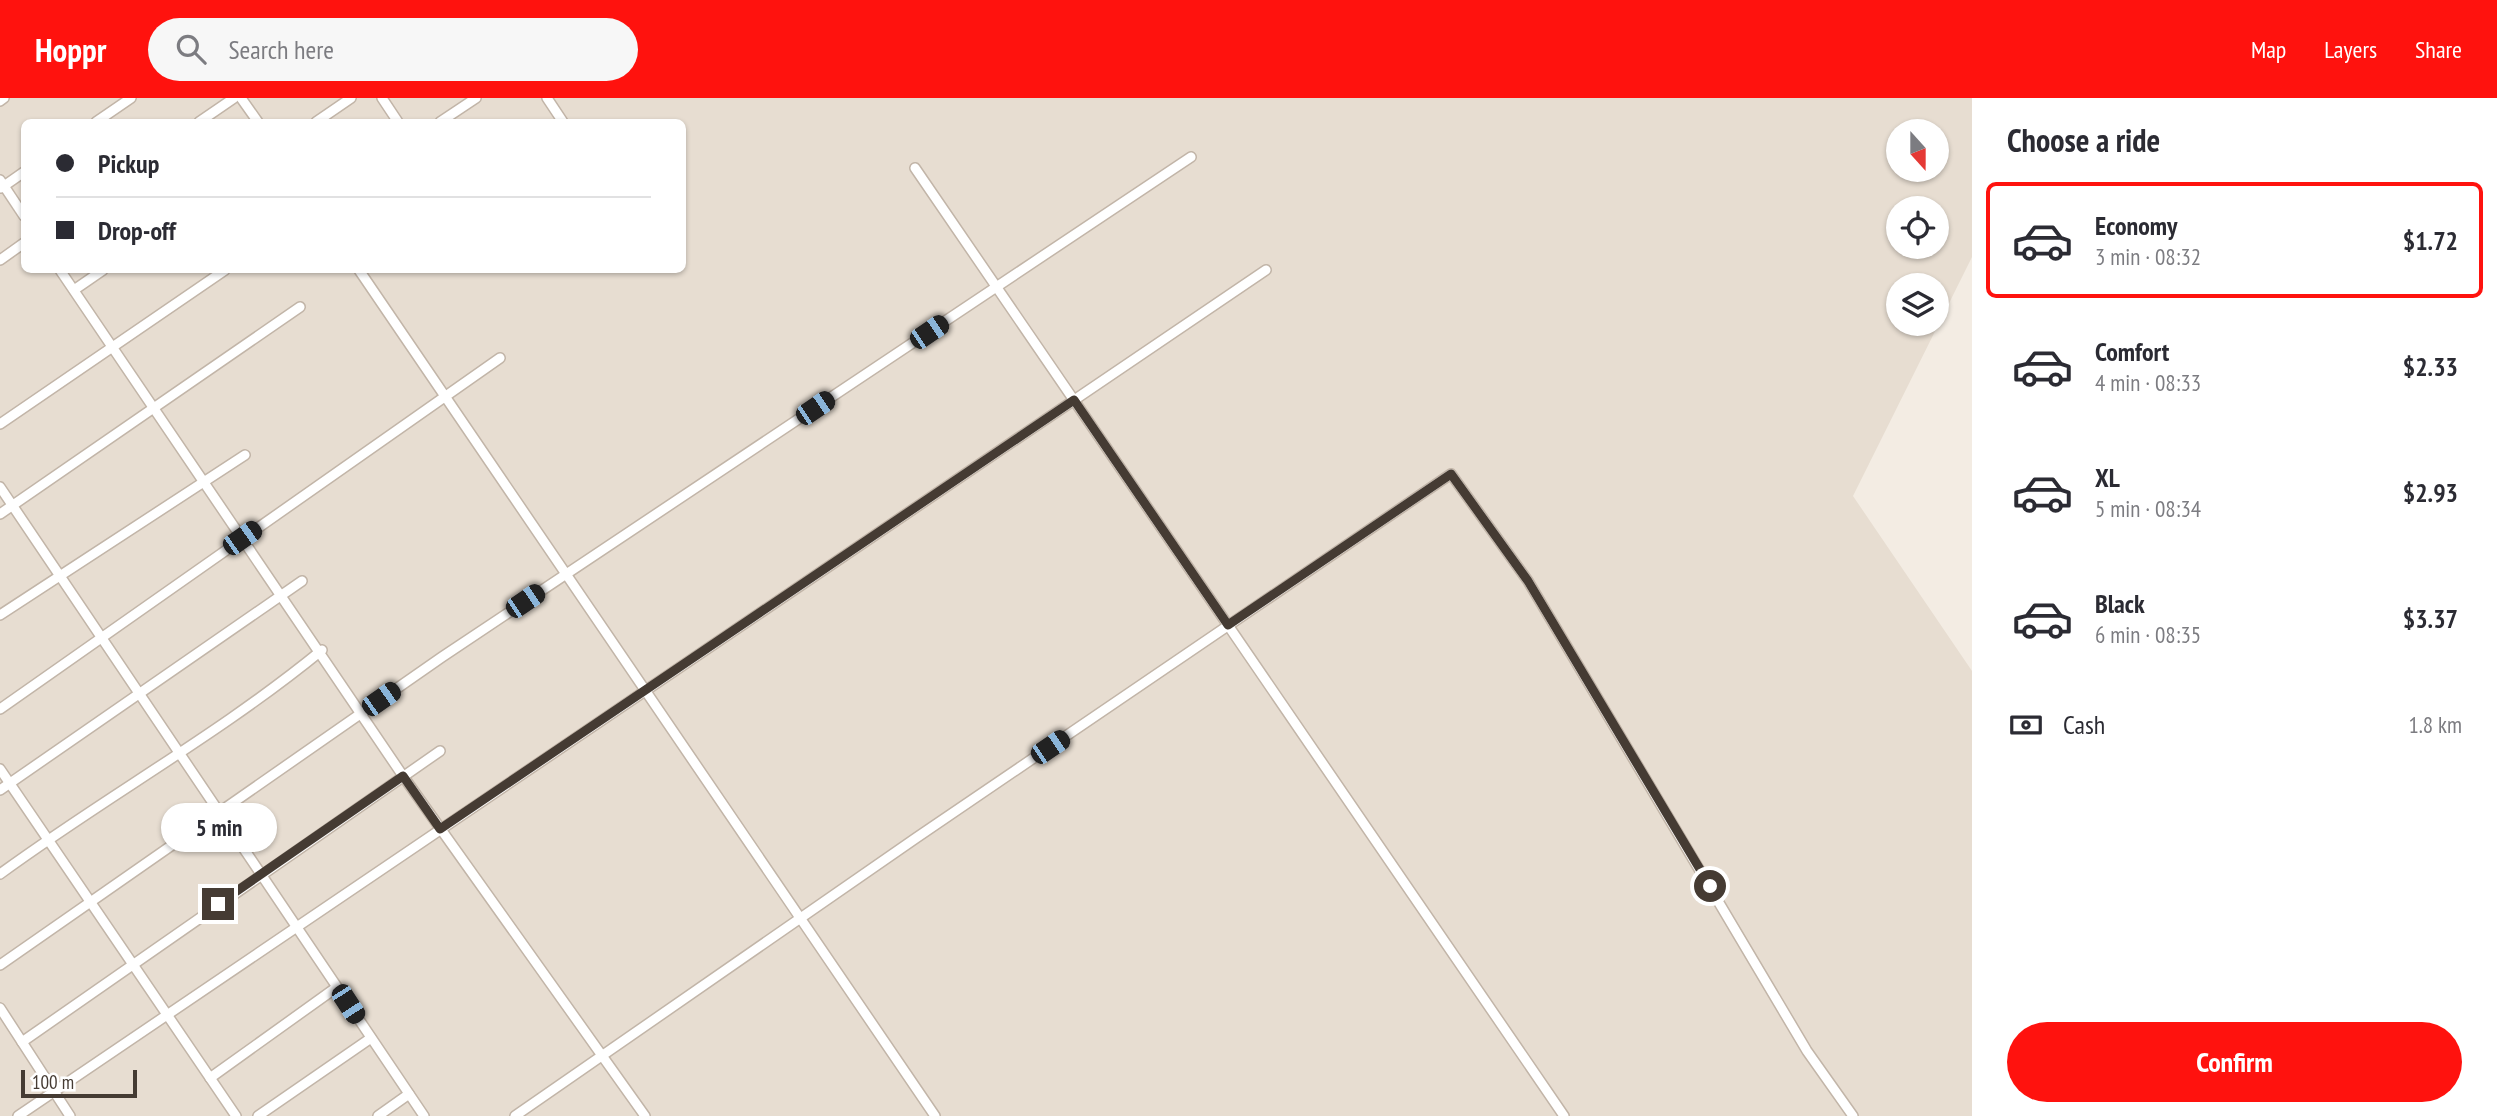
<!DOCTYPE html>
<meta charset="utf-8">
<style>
:root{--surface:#fff;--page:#f7f7f7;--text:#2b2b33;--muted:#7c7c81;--line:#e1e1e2;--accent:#ff120e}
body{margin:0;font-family:"PT Sans Narrow",sans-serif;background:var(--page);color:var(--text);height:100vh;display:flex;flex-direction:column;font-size:26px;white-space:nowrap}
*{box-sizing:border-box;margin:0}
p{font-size:23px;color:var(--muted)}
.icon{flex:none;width:38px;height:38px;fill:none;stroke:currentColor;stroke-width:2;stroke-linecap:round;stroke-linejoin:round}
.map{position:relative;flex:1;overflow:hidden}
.side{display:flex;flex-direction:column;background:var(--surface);width:525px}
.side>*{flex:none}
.hud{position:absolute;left:21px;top:21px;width:665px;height:154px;border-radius:10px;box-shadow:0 2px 5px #0004;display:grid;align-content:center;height:154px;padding:0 35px;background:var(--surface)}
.needle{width:46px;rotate:159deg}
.controls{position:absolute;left:1886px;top:21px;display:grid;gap:14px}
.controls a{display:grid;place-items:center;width:63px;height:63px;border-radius:50%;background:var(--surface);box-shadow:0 2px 5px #0004;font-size:35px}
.scale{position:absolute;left:21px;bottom:18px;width:116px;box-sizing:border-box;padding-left:7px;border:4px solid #453b33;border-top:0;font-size:19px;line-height:24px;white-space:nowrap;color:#453b33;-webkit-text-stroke:5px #fff;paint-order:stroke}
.end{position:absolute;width:32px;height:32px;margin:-16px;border:9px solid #453b33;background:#fff;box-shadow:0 0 0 4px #fff}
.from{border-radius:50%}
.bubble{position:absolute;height:49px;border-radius:24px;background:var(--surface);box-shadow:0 2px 5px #0004;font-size:23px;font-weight:700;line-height:49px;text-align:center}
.car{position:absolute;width:21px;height:42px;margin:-21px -10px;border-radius:9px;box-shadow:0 0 5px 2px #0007;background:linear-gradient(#222 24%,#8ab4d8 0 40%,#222 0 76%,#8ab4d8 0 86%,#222 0)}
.hud b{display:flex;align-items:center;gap:24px;height:66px;font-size:26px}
.hud b+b{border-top:2px solid var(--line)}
.hud i{width:18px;height:18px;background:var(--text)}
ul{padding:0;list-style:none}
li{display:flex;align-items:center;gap:21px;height:116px;margin:0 14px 10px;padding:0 21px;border:4px solid transparent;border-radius:10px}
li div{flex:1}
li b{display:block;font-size:26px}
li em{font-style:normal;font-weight:700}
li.active{border-color:var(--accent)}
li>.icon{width:63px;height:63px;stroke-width:1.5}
h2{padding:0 35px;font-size:32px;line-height:84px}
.pay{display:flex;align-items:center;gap:18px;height:77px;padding:0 35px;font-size:26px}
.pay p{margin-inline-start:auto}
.button{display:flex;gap:14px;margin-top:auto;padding:14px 35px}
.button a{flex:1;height:80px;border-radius:42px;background:var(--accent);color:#fff;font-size:28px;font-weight:700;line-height:80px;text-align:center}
header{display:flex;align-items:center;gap:42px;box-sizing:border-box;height:98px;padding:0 35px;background:var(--accent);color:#fff}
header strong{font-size:33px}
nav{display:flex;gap:38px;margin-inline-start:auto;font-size:24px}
.search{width:490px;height:63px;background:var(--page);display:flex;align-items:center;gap:18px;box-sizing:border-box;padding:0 24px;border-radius:38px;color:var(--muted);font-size:26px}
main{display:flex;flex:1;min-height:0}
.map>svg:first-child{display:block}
.residential{fill:#e7ddd1;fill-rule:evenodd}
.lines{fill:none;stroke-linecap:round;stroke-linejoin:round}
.minor-casing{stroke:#c2b5a8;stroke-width:12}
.minor{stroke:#fff;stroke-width:9}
.route{stroke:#453b33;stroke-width:9}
</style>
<header>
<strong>Hoppr</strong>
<div class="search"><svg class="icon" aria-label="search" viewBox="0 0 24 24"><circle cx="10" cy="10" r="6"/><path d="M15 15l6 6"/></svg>Search here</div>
<nav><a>Map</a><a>Layers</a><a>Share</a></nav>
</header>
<main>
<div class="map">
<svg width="1972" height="1018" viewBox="0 0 1972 1018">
<rect width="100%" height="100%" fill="#f3ece3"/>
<path class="residential" d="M0 0H1972V159L1853 398 1972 573V1018H0ZM24 24H682V172H24ZM1899 33H1937V72H1899ZM1899 110H1937V149H1899ZM1899 187H1937V226H1899Z"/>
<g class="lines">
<defs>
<g id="minor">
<polyline points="241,0 258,24"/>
<polyline points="382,0 398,24"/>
<polyline points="547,0 563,24"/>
<polyline points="0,3 4,0"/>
<polyline points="96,24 131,0"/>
<polyline points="199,24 234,0"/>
<polyline points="316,24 351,0"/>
<polyline points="440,24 476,0"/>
<polyline points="915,70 1564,1018"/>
<polyline points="0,82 24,118"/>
<polyline points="1,90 24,74"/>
<polyline points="0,162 24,145"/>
<polyline points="60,172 403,678 645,1018"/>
<polyline points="359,172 935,1018"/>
<polyline points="74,192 103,172"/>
<polyline points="0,326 225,172"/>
<polyline points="0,389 424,1018"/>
<polyline points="0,416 300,209"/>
<polyline points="0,517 245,357"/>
<polyline points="0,611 500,260"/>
<polyline points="0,671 236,1018"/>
<polyline points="0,692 302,483"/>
<path d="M0 776C105 699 221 635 322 552"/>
<polyline points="0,867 442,559 1191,59"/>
<polyline points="0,910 70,1018"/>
<polyline points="22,944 440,653"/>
<polyline points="210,980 337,889"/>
<polyline points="18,1018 1266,172"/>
<polyline points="258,1018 371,940"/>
<polyline points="378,1018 409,996"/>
<polyline points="515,1018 916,740 1451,376 1528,483 1807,953 1853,1018"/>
</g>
</defs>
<use href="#minor" class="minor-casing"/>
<use href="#minor" class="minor"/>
</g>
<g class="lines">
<polyline class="route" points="218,806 403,678 440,731 1074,302 1228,527 1451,376 1528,483 1710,788"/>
</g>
</svg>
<div class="controls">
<a><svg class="needle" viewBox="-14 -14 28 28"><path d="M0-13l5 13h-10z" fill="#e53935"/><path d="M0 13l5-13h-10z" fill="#7c7c81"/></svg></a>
<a><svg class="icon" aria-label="locate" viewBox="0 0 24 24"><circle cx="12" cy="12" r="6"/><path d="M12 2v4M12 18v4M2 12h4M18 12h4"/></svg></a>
<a><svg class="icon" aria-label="layers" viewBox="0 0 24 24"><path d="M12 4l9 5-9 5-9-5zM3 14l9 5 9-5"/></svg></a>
</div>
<div class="scale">100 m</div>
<i class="end from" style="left:1710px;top:788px"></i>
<i class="end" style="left:218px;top:806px"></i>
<div class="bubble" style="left:161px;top:705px;width:116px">5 min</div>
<i class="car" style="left:929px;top:234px;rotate:56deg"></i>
<i class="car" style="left:815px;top:310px;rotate:56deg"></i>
<i class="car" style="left:242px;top:440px;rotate:55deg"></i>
<i class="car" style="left:525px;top:503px;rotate:56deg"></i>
<i class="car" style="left:381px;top:601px;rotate:55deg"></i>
<i class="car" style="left:1050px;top:649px;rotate:56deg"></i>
<i class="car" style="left:348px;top:906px;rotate:147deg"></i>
<div class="hud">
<b><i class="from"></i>Pickup</b>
<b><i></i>Drop-off</b>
</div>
</div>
<section class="side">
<h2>Choose a ride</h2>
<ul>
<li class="active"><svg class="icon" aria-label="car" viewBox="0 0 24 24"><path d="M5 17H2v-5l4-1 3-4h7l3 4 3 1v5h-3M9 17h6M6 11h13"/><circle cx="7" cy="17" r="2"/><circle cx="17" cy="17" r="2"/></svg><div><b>Economy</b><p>3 min · 08:32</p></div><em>$1.72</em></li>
<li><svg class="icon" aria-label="car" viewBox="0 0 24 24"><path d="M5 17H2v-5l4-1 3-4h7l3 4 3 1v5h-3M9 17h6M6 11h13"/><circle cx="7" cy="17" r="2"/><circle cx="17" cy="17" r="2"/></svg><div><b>Comfort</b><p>4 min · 08:33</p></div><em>$2.33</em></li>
<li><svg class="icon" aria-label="car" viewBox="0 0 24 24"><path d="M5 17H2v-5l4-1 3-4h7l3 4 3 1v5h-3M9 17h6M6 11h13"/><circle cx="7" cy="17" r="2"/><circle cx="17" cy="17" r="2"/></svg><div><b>XL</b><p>5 min · 08:34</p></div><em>$2.93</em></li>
<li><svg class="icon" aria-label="car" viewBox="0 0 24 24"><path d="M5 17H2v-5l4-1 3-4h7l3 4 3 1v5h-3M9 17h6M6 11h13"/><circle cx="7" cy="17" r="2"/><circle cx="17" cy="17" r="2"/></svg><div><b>Black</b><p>6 min · 08:35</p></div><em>$3.37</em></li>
</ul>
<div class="pay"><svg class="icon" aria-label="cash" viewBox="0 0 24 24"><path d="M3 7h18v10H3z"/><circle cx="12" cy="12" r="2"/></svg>Cash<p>1.8 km</p></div>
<div class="button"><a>Confirm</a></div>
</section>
</main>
